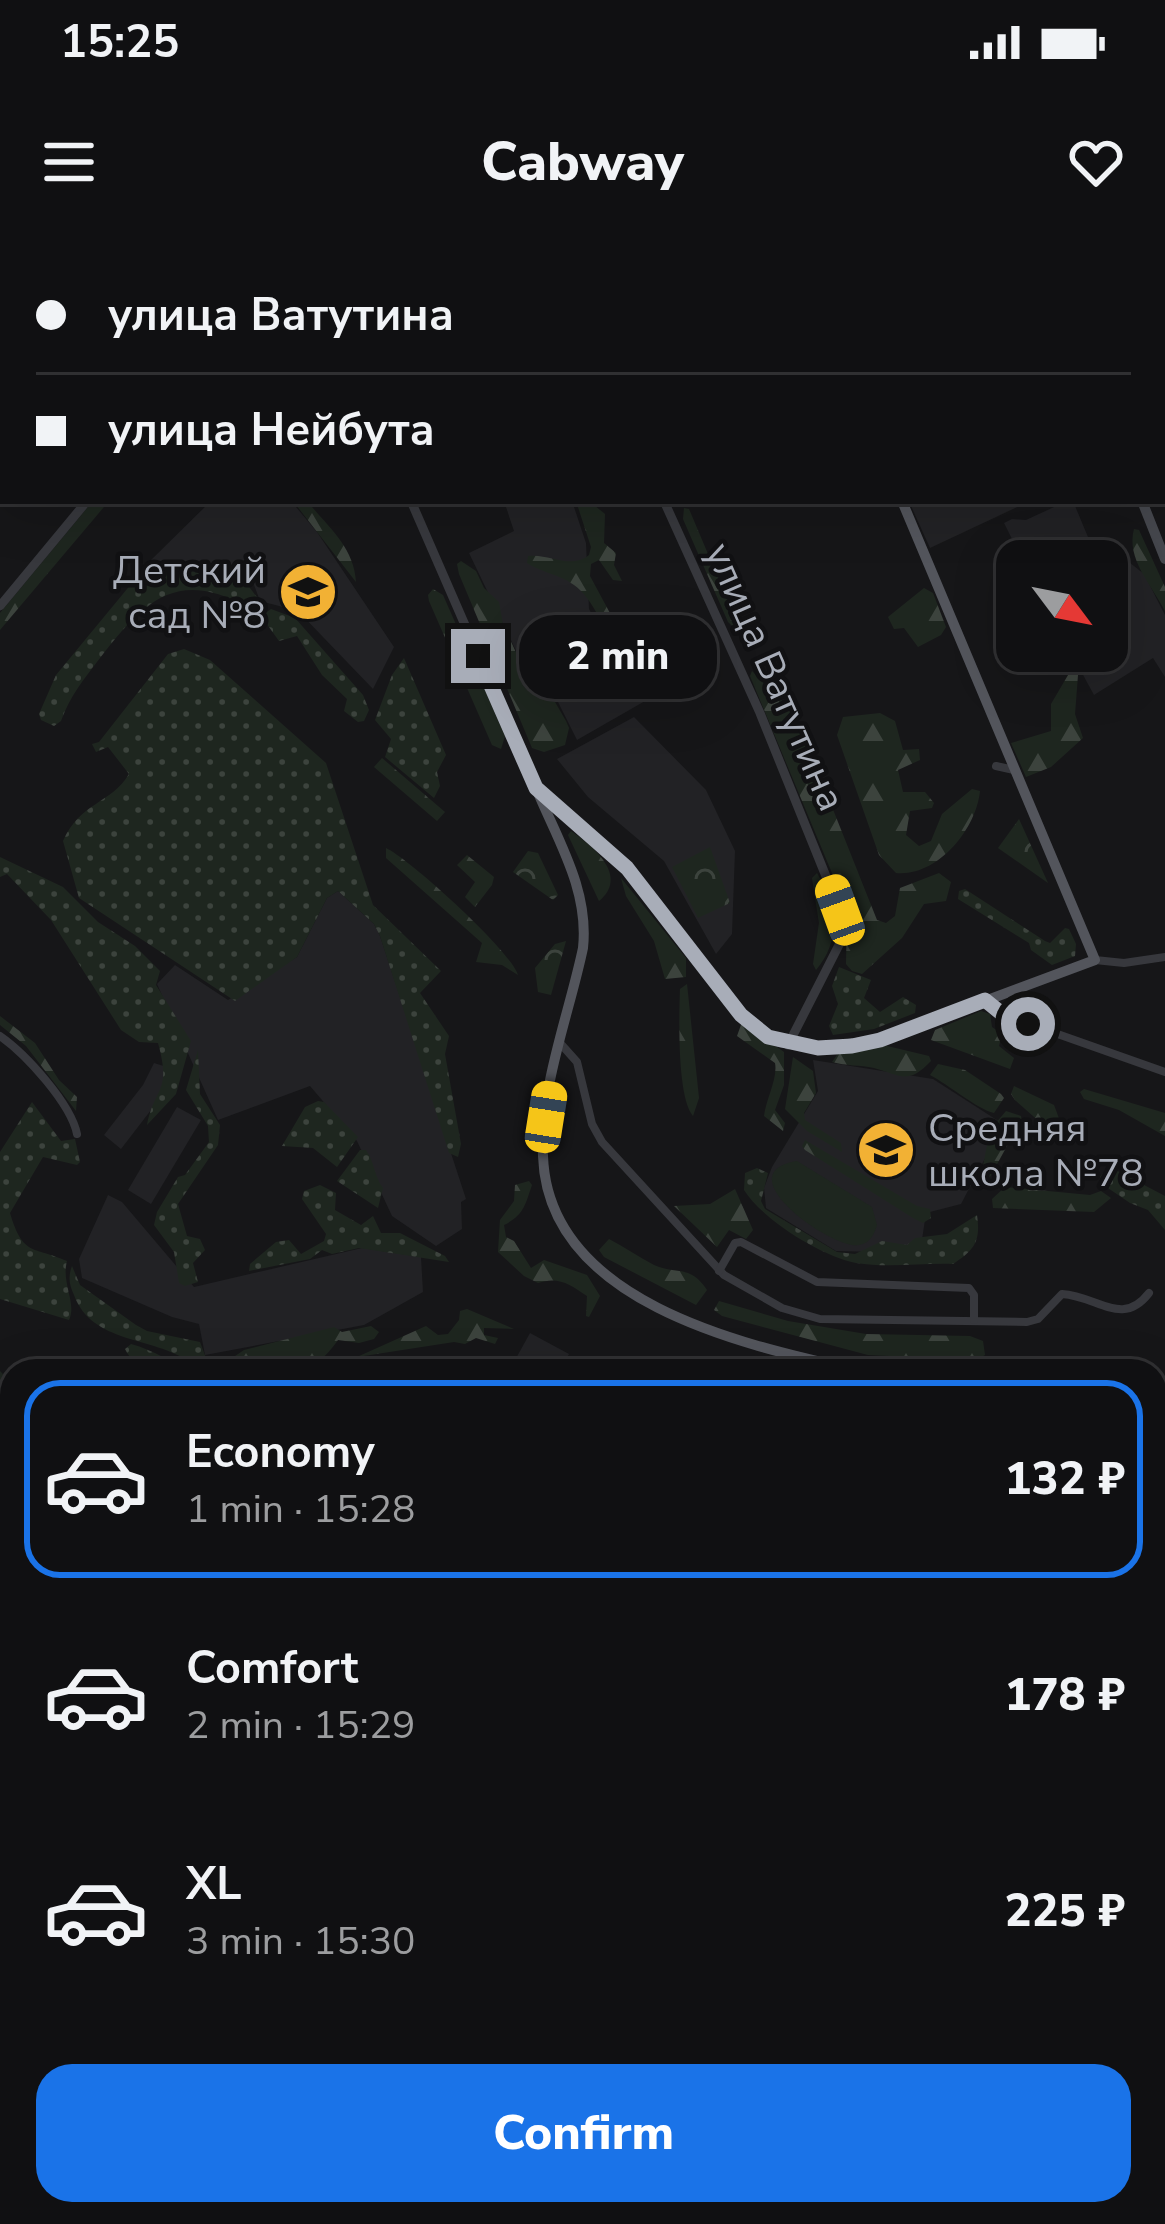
<!DOCTYPE html>
<meta charset="utf-8">
<style>
:root{--surface:#101012;--page:#19191b;--text:#f1f3f6;--muted:#9c9d9f;--line:#303032;--accent:#1a73e8}
body{margin:0;font-family:"Nunito Sans",sans-serif;background:var(--page);color:var(--text);height:100vh;display:flex;flex-direction:column;font-size:45px;white-space:nowrap}
*{box-sizing:border-box;margin:0}
p{font-size:39px;color:var(--muted)}
.icon{flex:none;width:66px;height:66px;fill:none;stroke:currentColor;stroke-width:2;stroke-linecap:round;stroke-linejoin:round}
.map{position:relative;flex:1;overflow:hidden}
.sheet{position:absolute;left:0px;top:1119px;width:1167px;height:867px;display:flex;flex-direction:column;background:var(--surface);border-radius:36px 36px 0 0;box-shadow:0 12px 48px #0002,0 0 0 3px var(--line)}
.sheet>*{flex:none}
.top-card{position:absolute;left:0px;top:0px;width:1167px;height:264px;box-shadow:0 12px 48px #0002,0 0 0 3px var(--line);display:grid;align-content:center;height:264px;padding:0 36px;background:var(--surface)}
.needle{width:78px;rotate:122deg}
.fabs{position:absolute;left:996px;top:300px;display:grid;gap:24px}
.fabs a{display:grid;place-items:center;width:132px;height:132px;border-radius:24px;background:var(--surface);box-shadow:0 12px 48px #0002,0 0 0 3px var(--line);font-size:60px}
.end{position:absolute;width:54px;height:54px;margin:-27px;border:15px solid #a8adb8;background:#111;box-shadow:0 0 0 6px #111}
.from{border-radius:50%}
.bubble{position:absolute;height:84px;border-radius:36px;background:var(--surface);box-shadow:0 12px 48px #0002,0 0 0 3px var(--line);font-size:39px;font-weight:800;line-height:84px;text-align:center}
.car{position:absolute;width:36px;height:72px;margin:-36px -18px;border-radius:15px;box-shadow:0 0 9px 3px #0007;background:linear-gradient(#f5c518 24%,#345 0 40%,#f5c518 0 76%,#345 0 86%,#f5c518 0)}
.top-card b{display:flex;align-items:center;gap:42px;height:114px;font-size:45px}
.top-card b+b{border-top:3px solid var(--line)}
.top-card i{width:30px;height:30px;background:var(--text)}
ul{padding:21px 0 0;list-style:none}
li{display:flex;align-items:center;gap:36px;height:198px;margin:0 24px 18px;padding:0 12px;border:6px solid transparent;border-radius:36px}
li div{flex:1}
li b{display:block;font-size:45px}
li em{font-style:normal;font-weight:800}
li.active{border-color:var(--accent)}
li>.icon{width:108px;height:108px;stroke-width:1.5}
.button{display:flex;gap:24px;margin-top:auto;padding:24px 36px}
.button a{flex:1;height:138px;border-radius:36px;background:var(--accent);color:#fff;font-size:48px;font-weight:800;line-height:138px;text-align:center}
.status{display:flex;justify-content:space-between;align-items:center;height:84px;padding:0 60px;background:var(--surface);direction:ltr}
.status svg{height:33px;fill:currentColor}
header{display:flex;justify-content:space-between;align-items:center;height:156px;padding:0 36px;background:var(--surface);font-size:54px;font-weight:800}
.map>svg:first-child{display:block}
.built{fill:#222225}
.grass{fill:url(#grass-dots)}
.forest{fill:url(#forest-firs)}
.park{fill:url(#park-crowns)}
.pitch{fill:#1e261f}
.lines{fill:none;stroke-linecap:round;stroke-linejoin:round}
.minor{stroke:#37383d;stroke-width:8}
.tertiary{stroke:#37383d;stroke-width:9}
.secondary{stroke:#45474d;stroke-width:10}
.primary{stroke:#53555c;stroke-width:10}
.route{stroke:#a8adb8;stroke-width:15}
.labels{text-anchor:middle;dominant-baseline:central;stroke-width:9;stroke-linejoin:round;paint-order:stroke}
.poi-label{font-size:39px;fill:#a8adb8;stroke:#111113;text-anchor:end}
.street-label{font-size:39px;fill:#a8adb8;stroke:#111113}
</style>
<div class="status"><b>15:25</b><svg viewBox="0 0 49 12"><path d="M0 12V9h3v3zM5 12V6h3v6zM10 12V3h3v9zM15 12V0h3v12zM26 1h20v11H26zM47 4h2v5h-2z"/></svg></div>
<header><svg class="icon" aria-label="menu" viewBox="0 0 24 24"><path d="M4 6h16M4 12h16M4 18h16"/></svg>Cabway<svg class="icon" aria-label="heart" viewBox="0 0 24 24"><path d="M12 20l-8-8c-3-5 5-10 8-4 3-6 11-1 8 4z"/></svg></header>
<div class="map">
<svg width="1165" height="1984" viewBox="0 0 1165 1984">
<defs>
<pattern id="grass-dots" width="8" height="8" patternUnits="userSpaceOnUse" patternTransform="scale(3)"><rect width="8" height="8" fill="#1e261f"/><path d="M2 2h.1M6 6h.1" fill="none" stroke="#3c433d" stroke-width="1.8" stroke-linecap="round"/></pattern>
<pattern id="forest-firs" width="22" height="20" patternUnits="userSpaceOnUse" patternTransform="scale(3)"><rect width="22" height="20" fill="#1e261f"/><path d="M5 1l3.5 6h-7zM16 11l3.5 6h-7z" fill="#3c433d"/></pattern>
<pattern id="park-crowns" width="20" height="18" patternUnits="userSpaceOnUse" patternTransform="scale(3)"><rect width="20" height="18" fill="#1e261f"/><path d="M2 6a3 3 0 1 1 6 0M12 15a3 3 0 1 1 6 0" fill="none" stroke="#3c433d"/></pattern>
</defs>
<rect width="100%" height="100%" fill="#161618"/>
<g class="built">
<polygon points="211,261 291,261 317,292 394,407 373,449 298,371 260,361 253,342 211,328 156,330 151,320"/>
<polygon points="504,261 572,261 586,303 589,369 605,399 652,457 577,500 557,460 533,446 469,313 514,291"/>
<polygon points="918,261 1030,261 930,308 911,266"/>
<polygon points="1067,261 1073,261 1098,321 1023,321 1004,283 1012,279 1026,280"/>
<polygon points="1125,319 1144,334 1165,375 1165,437 1153,418 1094,455 1070,411 1107,411 1107,327"/>
<polygon points="634,477 706,550 735,611 732,694 716,714 664,621 588,557 557,519"/>
<polygon points="338,651 374,684 380,696 466,959 461,962 462,989 436,1006 392,976 357,901 310,846 218,880 157,744 175,725 228,760 297,717 327,658"/>
<polygon points="813,820 933,839 1003,884 961,964 926,973 920,1013 836,1011 766,968 764,948 772,927 818,851"/>
<polygon points="154,823 167,827 161,857 121,909 104,895 143,845"/>
<polygon points="177,867 201,880 151,964 128,950"/>
<polygon points="108,955 122,962 194,1047 362,1008 421,1017 423,1052 364,1085 205,1115 199,1084 172,1077 82,1038 79,1019"/>
<polygon points="530,1093 569,1114 562,1125 571,1131 509,1131"/>
</g>
<g class="grass">
<path d="M211 331 247 344 262 364 249 368C177 327 144 361 100 418 84 439 70 456 61 481L54 486 41 480 39 474 56 435 132 343 156 333Z"/>
<polygon points="271,369 295,378 363,455 369,470 364,481 358,482 344,471 347,459 322,435 297,396 279,401 261,376"/>
<path d="M184 409 210 420 326 523 373 665 441 731 420 753 449 796 445 814 461 904 458 917 449 913 380 696 374 684 338 651 327 658 297 717 235 761 79 658 63 601C80 562 111 564 129 534L108 507 96 512 92 504 99 502 168 414Z"/>
<polygon points="404,418 446,515 437,532 440,546 434,558 385,517 391,499 375,480 392,435"/>
<path d="M0 617 63 647 98 682 135 706 160 731 156 745 191 801 176 854 147 885C154 847 172 853 158 803L139 802 121 790 51 680 7 634 0 637Z"/>
<polygon points="965,649 1045,701 1050,703 1065,688 1069,689 1076,704 1075,716 1052,725 1031,710 1029,703 958,659 959,651"/>
<polygon points="839,727 871,740 864,758 880,772 903,757 916,765 915,773 874,789 833,795 829,786 838,764 832,746"/>
<polygon points="198,810 200,854 220,885 218,905 178,964 187,996 200,999 205,1010 193,1023 198,1042 185,1046 179,1043 174,1012 154,985 157,972 178,937 185,935 209,902 208,886 186,850"/>
<polygon points="318,861 324,862 358,897 337,927 313,908 282,906 305,867"/>
<path d="M32 862 61 901 75 899 80 922 77 925 43 917 10 973C23 1017 33 1006 67 1021 61 1043 77 1063 69 1080L0 1059V912Z"/>
<path d="M360 910H366C375 923 374 936 383 948L378 968 337 941Z"/>
<polygon points="1108,926 1165,956 1165,990 1148,970 1130,963 1105,946 1100,937"/>
<path d="M757 928 768 933 761 961 765 969 837 1012 855 1014 882 1001 907 1005 915 998 947 994 977 975C981 1002 974 1010 953 1024 921 1023 887 1028 856 1023 821 1016 763 980 744 950L745 933Z"/>
<polygon points="320,945 336,953 335,970 361,985 373,976 381,993 400,993 445,1016 449,1022 359,1008 332,1014 322,1010 310,1019 249,1031 250,1024 276,1002 289,1000 301,1014 324,1001 326,994 302,959 304,951"/>
<path d="M72 1026 80 1045 136 1085 147 1091 200 1102 206 1118 190 1122C152 1096 92 1104 74 1055 69 1044 68 1037 72 1026Z"/>
<path d="M131 1104C154 1110 171 1123 193 1131 165 1131 139 1137 125 1109Z"/>
</g>
<g class="forest">
<polygon points="93,261 109,261 0,390 0,373"/>
<path d="M293 261H307C328 287 354 307 356 342Z"/>
<path d="M576 261H589L605 274 604 303 616 313 614 325 622 341 613 340 599 320 591 324 590 336 632 414 630 423C605 399 601 371 580 350 565 335 544 334 527 323L528 316C549 313 570 330 589 315L591 307Z"/>
<polygon points="684,268 689,269 730,366 748,394 747,400 728,382 683,279"/>
<path d="M1134 289 1139 290 1165 347V371C1151 344 1126 319 1134 289Z"/>
<polygon points="461,321 476,331 484,348 499,362 503,384 529,441 555,462 566,481 569,488 565,505 544,512 532,508 459,334 457,324"/>
<polygon points="924,348 933,353 946,387 941,395 918,407 904,388 894,389 888,377"/>
<polygon points="433,349 443,355 505,496 501,509 492,505 429,361 428,355"/>
<polygon points="1071,430 1078,435 1075,474 1083,498 1051,527 1026,537 1011,503 1051,491 1051,464"/>
<polygon points="752,431 795,474 877,680 886,683 895,676 900,648 939,633 951,642 946,661 924,664 902,698 862,734 852,731 846,724 847,669 750,436"/>
<path d="M880 473 895 481 903 510 919 509 920 520 898 530 903 552H925L934 563 932 568 910 571 906 595 919 606 931 601 942 574 972 549 980 551C976 590 937 637 896 633L879 615 837 495 843 477Z"/>
<path d="M571 591C594 607 629 636 599 661L568 595Z"/>
<path d="M386 608C411 620 511 711 518 735L502 725 476 722 482 703 386 618Z"/>
<polygon points="467,615 494,637 492,645 475,667 465,657 475,642 457,625"/>
<path d="M817 633C836 666 842 700 816 730L813 724 819 683 812 638Z"/>
<polygon points="621,638 686,718 686,737 665,739 654,701 626,656"/>
<path d="M687 744 699 858 693 876C677 858 679 777 680 749Z"/>
<polygon points="981,771 990,774 992,787 1002,794 999,806 1014,818 1010,829 931,800 935,790"/>
<polygon points="0,776 35,803 59,840 77,857 76,871 26,806 0,785"/>
<path d="M742 782 784 812V845L775 870 785 883 783 891 764 876C766 859 778 838 775 823L737 796Z"/>
<path d="M883 805 929 816 931 821C907 846 901 835 874 828 860 825 846 826 832 822L839 812Z"/>
<polygon points="793,817 813,831 816,853 804,873 805,880 841,903 842,912 807,891 785,869"/>
<path d="M938 824 965 830 1001 854 1004 858 994 873C977 869 949 845 930 835Z"/>
<polygon points="1014,846 1054,865 1067,900 1059,899 1015,860 1011,854"/>
<polygon points="1084,849 1165,873 1165,896 1119,870 1084,859 1080,852"/>
<polygon points="1006,871 1021,876 1023,892 1007,906 990,937 980,941 990,890"/>
<polygon points="805,900 917,966 930,969 931,978 923,983 913,978 805,910 802,906"/>
<path d="M529 941 532 945C525 965 524 975 504 985L506 997 514 1001 531 1028 544 1020 587 1035 600 1056 589 1077 586 1076 587 1056C570 1044 558 1036 538 1043L524 1036 498 1012 500 980 514 961 515 945Z"/>
<polygon points="1005,947 1090,955 1101,951 1111,958 1094,972 993,968 992,959"/>
<polygon points="735,949 753,990 746,999 729,990 717,1007 674,966 710,964"/>
<path d="M609 999C624 1007 639 1017 654 1025 676 1035 690 1024 707 1050L696 1065 604 1017 599 1010Z"/>
<polygon points="719,1061 788,1081 866,1094 970,1096 983,1101 985,1115 976,1120 868,1115 722,1076 714,1070"/>
<polygon points="467,1069 514,1089 484,1088 484,1095 498,1098 495,1104 476,1098 465,1104 454,1102 357,1117 426,1086 438,1095 448,1094 459,1080 460,1071"/>
<path d="M371 1086 379 1092 374 1099 359 1103 338 1100C323 1121 308 1135 280 1124L266 1131H213L244 1110 334 1087 342 1092Z"/>
<polygon points="0,1131 12,1144 12,1458 4,1478 12,1497 12,1974 442,1974 435,1984 0,1984"/>
<polygon points="1155,1432 1165,1436 1165,1709 1155,1713"/>
</g>
<g class="park">
<polygon points="382,518 445,572 437,581 374,527"/>
<polygon points="1019,579 1048,643 998,608"/>
<polygon points="710,607 730,663 698,678 672,627"/>
<polygon points="528,611 538,613 558,655 553,660 513,632"/>
<polygon points="566,701 551,755 538,752 535,728 555,704"/>
</g>
<path class="pitch" d="M797 921 872 967 877 985C874 995 870 1003 859 1005 834 1011 723 933 797 921Z"/>
<g class="lines">
<g class="minor">
<polyline points="343,3 349,0"/>
<polyline points="0,134 3,132"/>
<polyline points="0,233 3,230"/>
<polyline points="996,526 1014,530"/>
<polyline points="1095,720 1124,723 1165,717"/>
<polyline points="986,761 1015,779 1165,832"/>
<path d="M0 796C26 814 71 864 77 894"/>
<path d="M560 803 577 822 592 884 602 902 724 1035 782 1068 820 1079 1027 1082 1038 1079 1062 1054C1098 1056 1122 1088 1149 1053"/>
<polyline points="719,1031 735,1003 741,1002 817,1042 969,1048 974,1055 974,1080"/>
<polyline points="1155,1256 1165,1258"/>
<polyline points="1155,1393 1165,1396"/>
<polyline points="0,1412 1,1411"/>
<polyline points="1155,1785 1165,1775"/>
<polyline points="1155,1875 1165,1887"/>
</g>
<g class="tertiary">
<polyline points="555,0 556,3"/>
<polyline points="411,261 536,548"/>
<polyline points="664,261 760,473 840,671 841,701 788,805"/>
<polyline points="0,366 87,261"/>
</g>
<g class="secondary">
<polyline points="1156,3 1156,0"/>
<polyline points="1142,261 1165,319"/>
<polyline points="1155,1743 1165,1740"/>
<polyline points="1088,1974 1088,1984"/>
</g>
<g class="primary">
<polyline points="812,0 813,3"/>
<polyline points="536,548 627,628 741,775 779,802 817,808 880,800 1095,720 902,261"/>
<path d="M539 555C560 604 589 652 583 708 569 775 540 846 543 916 548 1063 744 1105 860 1131"/>
<polyline points="1155,1145 1165,1147"/>
</g>
</g>
<g class="lines">
<polyline class="route" points="478,416 536,548 627,628 741,775 768,797 818,808 852,806 880,800 985,760 1001,773 1028,784"/>
</g>
<defs>
<symbol id="school-disc" viewBox="-11 -11 22 22"><circle r="9.5" fill="#f2b134" stroke="#111113"/><path d="M0-5L7-2L0 1L-7-2ZM-4 1L0 2.5L4 1V4Q0 6-4 4Z" fill="#111"/></symbol>
</defs>
<g fill-rule="evenodd">
<use href="#school-disc" x="275" y="319" width="66" height="66"/>
<use href="#school-disc" x="853" y="877" width="66" height="66"/>
</g>
<g class="labels">
<g class="poi-label">
<text x="266" y="330">Детский<tspan x="266" dy="45">сад №8</tspan></text>
<text x="928" y="888" text-anchor="start">Средняя<tspan x="928" dy="45">школа №78</tspan></text>
</g>
<g class="street-label">
<text transform="translate(775 437) rotate(66)">улица Ватутина</text>
</g>
</g>
</svg>
<div class="fabs">
<a><svg class="needle" viewBox="-14 -14 28 28"><path d="M0-13l5 13h-10z" fill="#e53935"/><path d="M0 13l5-13h-10z" fill="#9c9d9f"/></svg></a>
</div>
<i class="end from" style="left:1028px;top:784px"></i>
<i class="end" style="left:478px;top:416px"></i>
<div class="bubble" style="left:519px;top:375px;width:198px">2 min</div>
<i class="car" style="left:840px;top:670px;rotate:340deg"></i>
<i class="car" style="left:546px;top:877px;rotate:9deg"></i>
<div class="top-card">
<b><i class="from"></i>улица Ватутина</b>
<b><i></i>улица Нейбута</b>
</div>
<section class="sheet">
<ul>
<li class="active"><svg class="icon" aria-label="car" viewBox="0 0 24 24"><path d="M5 17H2v-5l4-1 3-4h7l3 4 3 1v5h-3M9 17h6M6 11h13"/><circle cx="7" cy="17" r="2"/><circle cx="17" cy="17" r="2"/></svg><div><b>Economy</b><p>1 min · 15:28</p></div><em>132 ₽</em></li>
<li><svg class="icon" aria-label="car" viewBox="0 0 24 24"><path d="M5 17H2v-5l4-1 3-4h7l3 4 3 1v5h-3M9 17h6M6 11h13"/><circle cx="7" cy="17" r="2"/><circle cx="17" cy="17" r="2"/></svg><div><b>Comfort</b><p>2 min · 15:29</p></div><em>178 ₽</em></li>
<li><svg class="icon" aria-label="car" viewBox="0 0 24 24"><path d="M5 17H2v-5l4-1 3-4h7l3 4 3 1v5h-3M9 17h6M6 11h13"/><circle cx="7" cy="17" r="2"/><circle cx="17" cy="17" r="2"/></svg><div><b>XL</b><p>3 min · 15:30</p></div><em>225 ₽</em></li>
</ul>
<div class="button"><a>Confirm</a></div>
</section>
</div>
